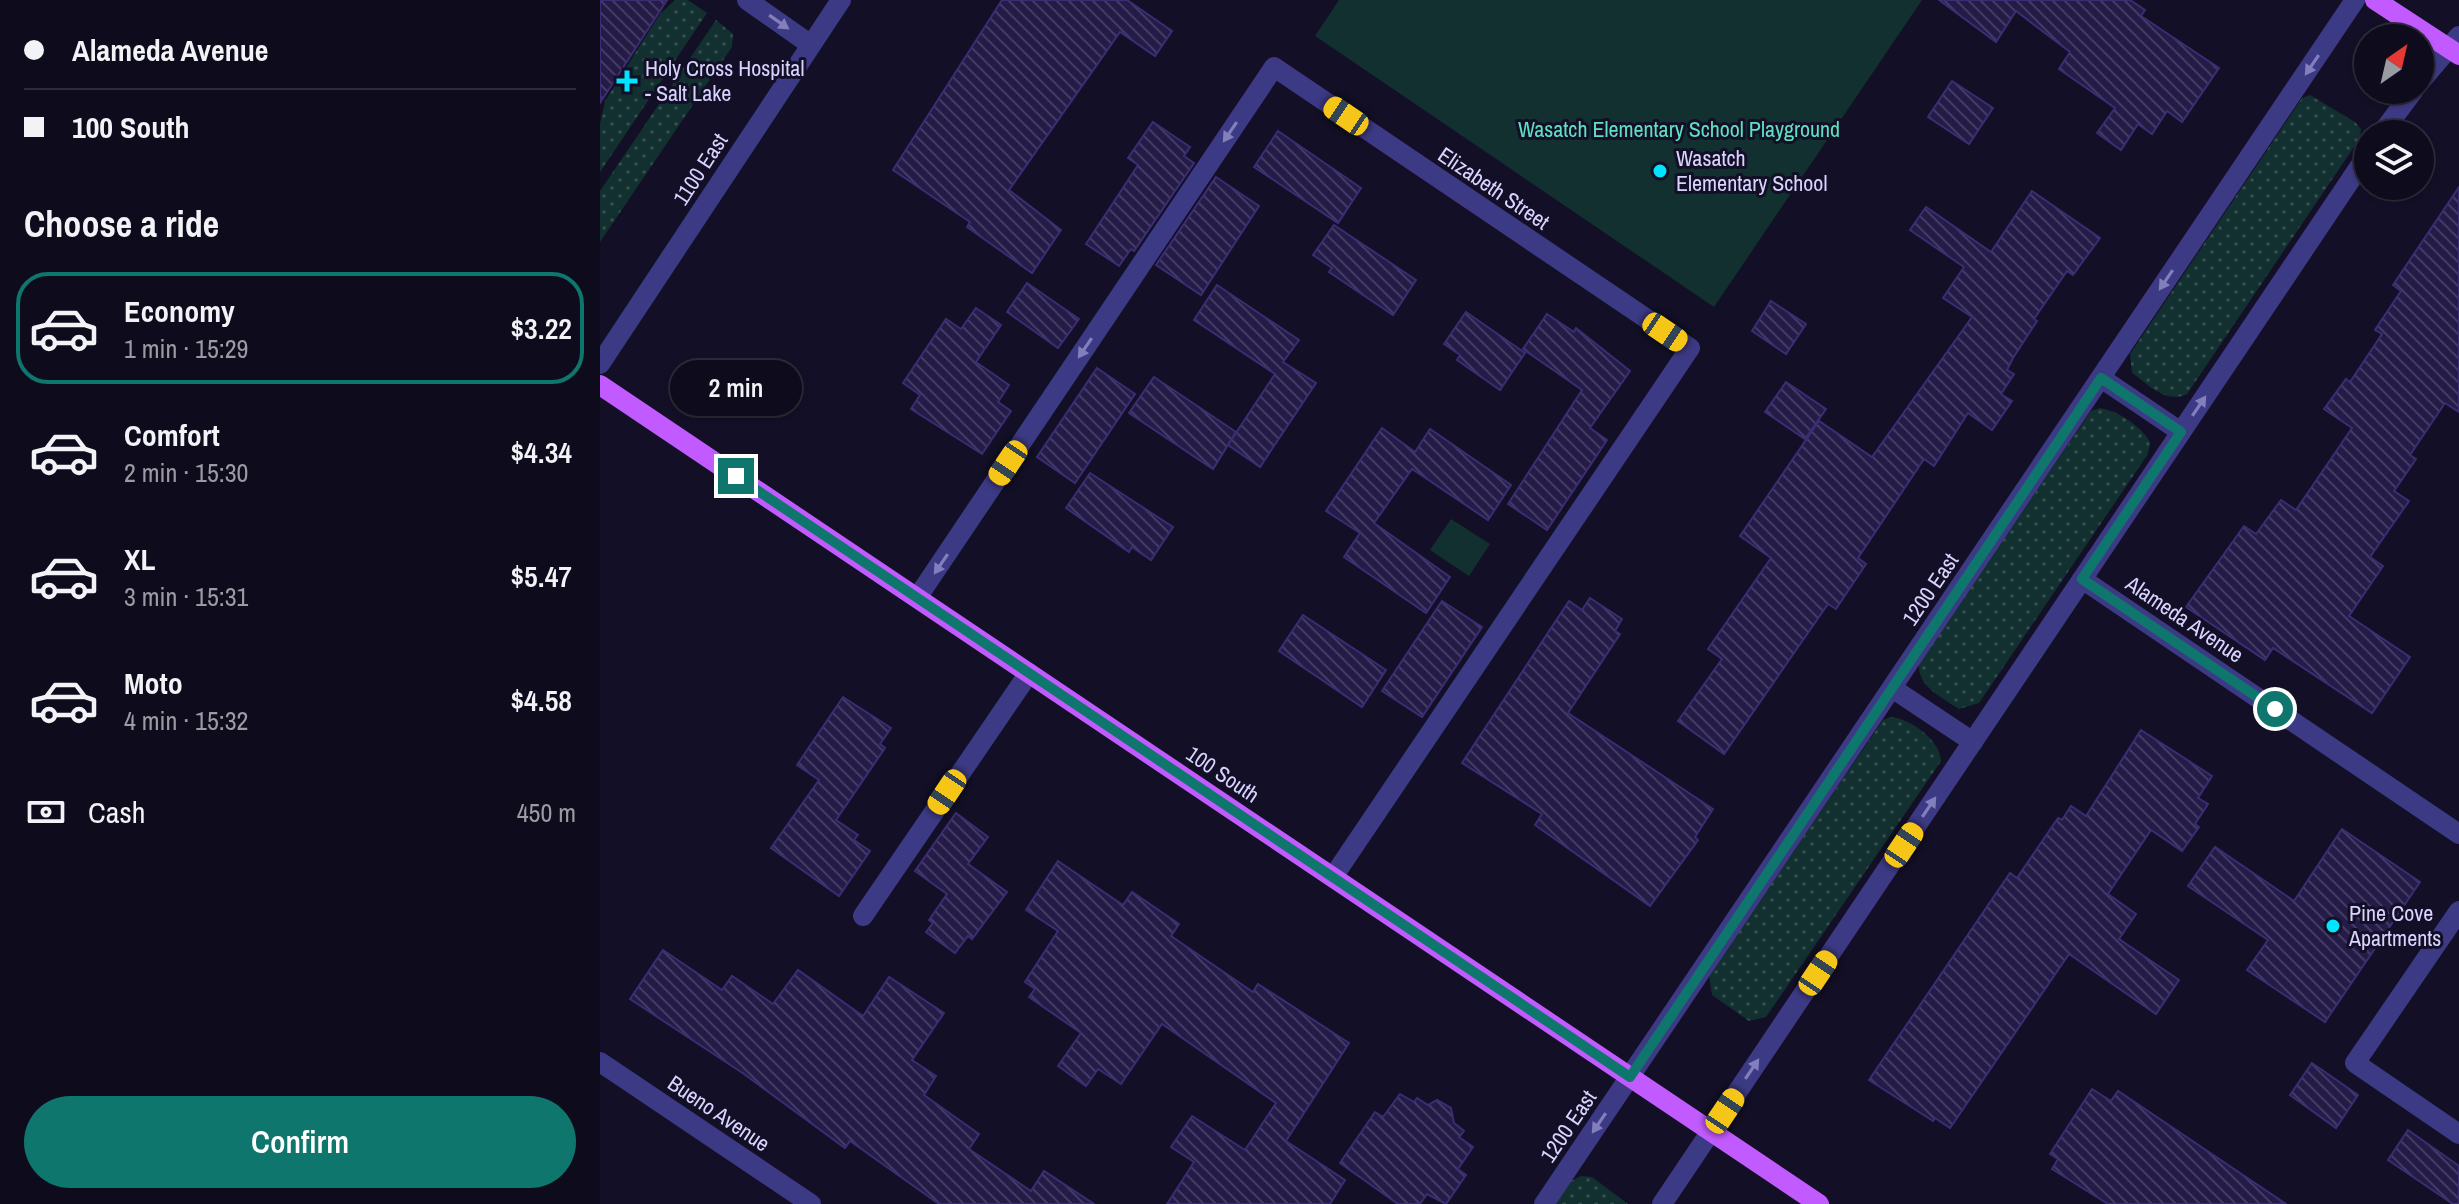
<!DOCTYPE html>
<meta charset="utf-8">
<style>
:root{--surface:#0e0b1c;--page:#1c1929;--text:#f1f3f6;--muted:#9b9ba3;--line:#2e2b3b;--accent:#0f766e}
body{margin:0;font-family:"Archivo Narrow",sans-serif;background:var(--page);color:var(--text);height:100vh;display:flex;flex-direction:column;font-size:30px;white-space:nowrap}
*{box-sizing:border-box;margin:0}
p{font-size:26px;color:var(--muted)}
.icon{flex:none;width:44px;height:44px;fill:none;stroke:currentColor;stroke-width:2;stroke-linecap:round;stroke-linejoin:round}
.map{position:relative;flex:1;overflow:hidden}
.side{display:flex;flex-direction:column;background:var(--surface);width:600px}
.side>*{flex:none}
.top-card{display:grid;align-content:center;height:176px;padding:0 24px;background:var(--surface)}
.needle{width:52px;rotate:34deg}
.tools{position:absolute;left:1754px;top:24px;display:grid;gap:16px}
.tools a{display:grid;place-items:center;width:80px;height:80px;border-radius:50%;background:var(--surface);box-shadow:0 2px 6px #0004,0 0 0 2px var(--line);font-size:40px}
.end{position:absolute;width:36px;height:36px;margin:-18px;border:10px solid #0f766e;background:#fff;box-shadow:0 0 0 4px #fff}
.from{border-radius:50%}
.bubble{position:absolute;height:56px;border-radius:28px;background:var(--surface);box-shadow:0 2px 6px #0004,0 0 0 2px var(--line);font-size:26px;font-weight:600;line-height:56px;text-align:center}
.car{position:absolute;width:24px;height:48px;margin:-24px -12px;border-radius:10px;box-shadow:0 0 6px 2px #0007;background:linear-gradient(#f5c518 24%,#345 0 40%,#f5c518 0 76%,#345 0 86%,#f5c518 0)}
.top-card b{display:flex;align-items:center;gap:28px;height:76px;font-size:30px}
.top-card b+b{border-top:2px solid var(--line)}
.top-card i{width:20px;height:20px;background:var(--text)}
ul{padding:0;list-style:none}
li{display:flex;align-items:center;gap:24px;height:112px;margin:0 16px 12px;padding:0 8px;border:4px solid transparent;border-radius:32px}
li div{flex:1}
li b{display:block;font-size:30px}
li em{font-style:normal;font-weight:600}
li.selected{border-color:var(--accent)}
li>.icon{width:72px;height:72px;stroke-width:1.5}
h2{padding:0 24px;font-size:36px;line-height:96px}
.pay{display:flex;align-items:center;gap:20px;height:88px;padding:0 24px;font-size:30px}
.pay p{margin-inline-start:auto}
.action{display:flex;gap:16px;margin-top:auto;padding:16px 24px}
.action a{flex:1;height:92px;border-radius:48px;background:var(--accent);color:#fff;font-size:32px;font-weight:600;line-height:92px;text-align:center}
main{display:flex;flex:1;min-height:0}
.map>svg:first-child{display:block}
.grass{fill:url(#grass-dots)}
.park{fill:#12302f}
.building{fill:url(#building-back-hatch);stroke:#3b2d73;stroke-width:2}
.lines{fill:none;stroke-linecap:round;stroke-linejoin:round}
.minor{stroke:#3d3a85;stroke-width:20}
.major{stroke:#c25bff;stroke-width:20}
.oneway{fill:#837fbc}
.route{stroke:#0f766e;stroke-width:10}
.poi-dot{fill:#00e5ff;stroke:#130f26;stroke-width:3}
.labels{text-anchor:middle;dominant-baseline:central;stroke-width:6;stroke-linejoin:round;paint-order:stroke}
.poi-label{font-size:22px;fill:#d9d4ff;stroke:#130f26;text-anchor:start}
.park-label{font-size:22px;fill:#5fe0c0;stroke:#130f26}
.street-label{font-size:22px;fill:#d9d4ff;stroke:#130f26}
</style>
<main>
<section class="side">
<div class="top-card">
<b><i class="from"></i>Alameda Avenue</b>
<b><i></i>100 South</b>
</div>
<h2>Choose a ride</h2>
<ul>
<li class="selected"><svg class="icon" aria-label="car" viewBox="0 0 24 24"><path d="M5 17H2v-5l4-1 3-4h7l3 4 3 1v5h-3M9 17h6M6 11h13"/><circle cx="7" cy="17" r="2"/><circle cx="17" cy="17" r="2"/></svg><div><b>Economy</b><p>1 min · 15:29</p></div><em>$3.22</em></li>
<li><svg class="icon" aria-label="car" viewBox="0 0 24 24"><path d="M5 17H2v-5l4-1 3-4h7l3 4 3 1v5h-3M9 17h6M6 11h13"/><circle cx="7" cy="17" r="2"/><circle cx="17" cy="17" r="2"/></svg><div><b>Comfort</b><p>2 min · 15:30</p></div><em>$4.34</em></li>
<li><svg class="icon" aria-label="car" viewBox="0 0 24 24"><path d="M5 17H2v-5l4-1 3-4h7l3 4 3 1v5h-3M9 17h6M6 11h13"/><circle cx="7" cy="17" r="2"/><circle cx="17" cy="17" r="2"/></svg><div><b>XL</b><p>3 min · 15:31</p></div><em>$5.47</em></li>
<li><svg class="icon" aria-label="car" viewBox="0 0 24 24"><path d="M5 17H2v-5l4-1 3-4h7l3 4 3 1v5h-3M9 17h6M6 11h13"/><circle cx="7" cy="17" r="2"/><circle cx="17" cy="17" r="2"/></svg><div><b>Moto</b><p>4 min · 15:32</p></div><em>$4.58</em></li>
</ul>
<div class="pay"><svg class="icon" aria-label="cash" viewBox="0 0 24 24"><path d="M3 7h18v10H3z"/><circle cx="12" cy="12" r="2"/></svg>Cash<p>450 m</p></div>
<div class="action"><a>Confirm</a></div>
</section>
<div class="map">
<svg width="1859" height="1204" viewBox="0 0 1859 1204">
<defs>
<pattern id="grass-dots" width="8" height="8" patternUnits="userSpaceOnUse" patternTransform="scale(2)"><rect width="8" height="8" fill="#12302f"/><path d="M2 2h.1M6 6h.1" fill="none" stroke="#344d4e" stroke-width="1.8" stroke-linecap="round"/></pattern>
<pattern id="building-back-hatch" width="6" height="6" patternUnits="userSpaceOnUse" patternTransform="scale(2)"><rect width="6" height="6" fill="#241b47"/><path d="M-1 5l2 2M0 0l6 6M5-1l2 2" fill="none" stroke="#433b63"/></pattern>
</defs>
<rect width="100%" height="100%" fill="#130f26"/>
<g class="grass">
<polygon points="75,0 88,0 107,13 0,172 0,124 5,101 60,14"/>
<polygon points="116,20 133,34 132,47 0,242 0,191"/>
<path d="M1710 95 1755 122 1761 129 1760 138 1587 394C1566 404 1549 385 1532 373L1530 354 1702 98Z"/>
<path d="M1500 408C1518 411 1541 426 1550 442L1548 454 1379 703 1359 709C1342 697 1317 687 1319 663L1491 411Z"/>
<path d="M1291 717C1311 719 1340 740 1341 761L1166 1017 1149 1021 1112 995 1109 975 1283 720Z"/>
<polygon points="981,1176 992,1177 1028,1204 955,1204 971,1181"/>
</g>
<g class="park">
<polygon points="739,0 1322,0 1114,307 715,36"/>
<polygon points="851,519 890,544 869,576 830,550"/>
</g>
<g class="building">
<polygon points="0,0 67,0 0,103"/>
<polygon points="402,0 527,0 572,31 555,56 520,32 409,190 461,230 432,273 367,227 370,222 293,170"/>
<polygon points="1339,0 1530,0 1545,10 1541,16 1619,68 1582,122 1567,111 1552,134 1538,124 1521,150 1497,133 1515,108 1459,69 1470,52 1416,11 1396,42"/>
<polygon points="1352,81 1393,108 1369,144 1328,117"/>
<polygon points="553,122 590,147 584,156 594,163 534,251 531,249 519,266 486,244 538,165 528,158"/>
<polygon points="678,131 761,188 738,223 654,167"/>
<polygon points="616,177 659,206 601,295 556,265"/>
<polygon points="1859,187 1859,412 1845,403 1810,455 1816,459 1794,491 1809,501 1770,557 1783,566 1749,616 1810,657 1772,713 1673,648 1665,660 1586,607 1644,526 1656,534 1681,500 1696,510 1752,428 1724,409 1746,379 1750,382 1782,334 1775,330 1801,291 1793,285"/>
<polygon points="1432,191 1500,238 1473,275 1467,271 1434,319 1437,321 1413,358 1407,370 1414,374 1401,394 1412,401 1392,430 1368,413 1334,466 1324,459 1258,558 1266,564 1236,609 1228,604 1124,754 1078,721 1122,659 1108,649 1171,558 1140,536 1219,421 1272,457 1372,317 1343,298 1364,267 1310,230 1326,207 1391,252"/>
<polygon points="734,225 816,280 793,315 729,272 732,268 713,255"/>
<polygon points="427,283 479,319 458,348 407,312"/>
<polygon points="617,285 699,340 683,362 716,383 660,467 628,445 675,374 594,320"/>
<polygon points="1171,301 1206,324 1186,354 1152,331"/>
<polygon points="376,308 401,325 376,362 409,385 398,402 411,411 382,454 311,409 320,395 303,383 346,319 361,329"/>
<polygon points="866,312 925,353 900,390 857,360 860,355 844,344"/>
<polygon points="947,314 974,332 976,328 1030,371 990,428 1007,440 947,530 908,504 982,390 923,349"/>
<polygon points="497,368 535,394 475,483 437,457"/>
<polygon points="554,377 636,432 613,469 529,413"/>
<polygon points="1186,382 1226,409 1205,439 1165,412"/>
<polygon points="782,428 815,452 830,429 911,485 888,520 812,469 774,523 850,577 826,613 744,557 760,533 726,511"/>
<polygon points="490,473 573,527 551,560 532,547 529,552 466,508"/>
<polygon points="990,598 1022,619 1015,631 1020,634 968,713 1113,809 1095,837 1098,840 1050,906 935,825 942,814 862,763 969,601 982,610"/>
<polygon points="842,601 882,627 822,717 782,691"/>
<polygon points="703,615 786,670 762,707 679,651"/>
<polygon points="243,697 291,728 280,744 285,748 236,820 258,835 254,840 270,851 239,896 171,848 219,780 197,765"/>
<polygon points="1541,730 1612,776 1598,798 1608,804 1595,824 1599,827 1582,851 1551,830 1508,894 1536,914 1519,939 1579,980 1556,1014 1469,954 1350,1128 1335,1118 1333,1121 1269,1080 1410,873 1417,878 1458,818 1462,820 1471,806 1486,816"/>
<polygon points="356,813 388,837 368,864 407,892 372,939 368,936 355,953 326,932 333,923 329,920 347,894 315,871"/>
<polygon points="1742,829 1820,882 1725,1022 1647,970 1668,940 1588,886 1615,847 1694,901"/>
<polygon points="458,861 523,905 532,892 579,924 571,936 653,992 658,984 749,1043 686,1141 745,1180 730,1204 567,1204 594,1162 571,1147 592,1116 645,1150 676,1103 562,1024 521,1084 498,1069 486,1086 458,1066 481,1033 429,997 435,989 425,982 458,931 426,910"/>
<polygon points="63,950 122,990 132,976 173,1004 198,970 263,1016 289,977 344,1013 312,1060 336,1076 324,1095 379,1134 369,1149 431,1191 444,1171 494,1204 339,1204 250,1141 245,1148 144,1074 30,999"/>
<polygon points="1712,1063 1758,1095 1736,1128 1690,1095"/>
<polygon points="1492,1089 1511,1101 1518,1091 1686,1204 1508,1204 1452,1169 1458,1159 1450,1154"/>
<polygon points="800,1094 814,1102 817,1098 828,1105 837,1100 851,1108 854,1123 864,1131 859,1137 873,1147 858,1169 866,1175 846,1204 827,1194 820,1204 798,1204 740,1163 775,1112 783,1117"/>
<polygon points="1808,1130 1859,1166 1859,1204 1853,1204 1788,1160"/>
</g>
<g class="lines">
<g class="minor">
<polyline points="147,0 211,45"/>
<polyline points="1820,82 1859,36"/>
<polyline points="1781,134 1814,90"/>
<polyline points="0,364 241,0"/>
<polyline points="1501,378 1581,432"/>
<polyline points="1482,579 1859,834"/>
<polyline points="317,598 674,67 1090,348 733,877"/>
<polyline points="1292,688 1373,742"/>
<polyline points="1859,911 1755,1063 1859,1134"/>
<polyline points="263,916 429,673"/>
<polyline points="0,1062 211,1204"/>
<polyline points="944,1204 1755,0"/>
<polyline points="1062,1204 1768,154"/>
</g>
<g class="major">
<polyline points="1775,0 1859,55"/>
<polyline points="0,385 1219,1204"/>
</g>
</g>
<defs><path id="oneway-solid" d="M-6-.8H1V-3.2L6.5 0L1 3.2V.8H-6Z" transform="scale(2)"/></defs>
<g class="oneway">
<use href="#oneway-solid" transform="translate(179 22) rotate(35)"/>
<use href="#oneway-solid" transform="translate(1712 65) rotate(124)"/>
<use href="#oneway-solid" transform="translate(630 132) rotate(124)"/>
<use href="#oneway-solid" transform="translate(1566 280) rotate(124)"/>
<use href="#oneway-solid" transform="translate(485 348) rotate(124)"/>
<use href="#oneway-solid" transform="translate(1599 406) rotate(-56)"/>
<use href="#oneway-solid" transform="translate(341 564) rotate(124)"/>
<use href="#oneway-solid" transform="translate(1329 807) rotate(-56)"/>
<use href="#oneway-solid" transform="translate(1152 1069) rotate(-56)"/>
<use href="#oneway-solid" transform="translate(999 1123) rotate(124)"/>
</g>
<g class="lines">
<polyline class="route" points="136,476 1030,1077 1501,378 1581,432 1482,579 1675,709"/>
</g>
<g class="poi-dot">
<path d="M23 69h8v8h8v8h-8v8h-8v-8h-8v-8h8z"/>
<circle cx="1060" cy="171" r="8"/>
<circle cx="1733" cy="926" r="8"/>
</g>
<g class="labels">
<g class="poi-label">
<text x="45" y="68">Holy Cross Hospital<tspan x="45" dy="25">- Salt Lake</tspan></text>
<text x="1076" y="158">Wasatch<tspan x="1076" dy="25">Elementary School</tspan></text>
<text x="1749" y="913">Pine Cove<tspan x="1749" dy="25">Apartments</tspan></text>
</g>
<g class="park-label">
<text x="1079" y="129">Wasatch Elementary School Playground</text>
</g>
<g class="street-label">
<text transform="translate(100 169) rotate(-57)">1100 East</text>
<text transform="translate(894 188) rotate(34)">Elizabeth Street</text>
<text transform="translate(1330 589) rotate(-56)">1200 East</text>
<text transform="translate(1585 619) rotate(34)">Alameda Avenue</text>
<text transform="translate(623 774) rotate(34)">100 South</text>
<text transform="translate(119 1113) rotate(34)">Bueno Avenue</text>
<text transform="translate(968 1126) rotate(-56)">1200 East</text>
</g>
</g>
</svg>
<div class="tools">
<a><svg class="needle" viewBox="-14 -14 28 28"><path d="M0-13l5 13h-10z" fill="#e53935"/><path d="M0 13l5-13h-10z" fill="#9b9ba3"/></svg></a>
<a><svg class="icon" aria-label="layers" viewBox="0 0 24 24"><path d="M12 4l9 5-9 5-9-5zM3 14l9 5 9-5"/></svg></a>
</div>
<i class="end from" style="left:1675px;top:709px"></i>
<i class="end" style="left:136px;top:476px"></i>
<div class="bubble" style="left:70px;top:360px;width:132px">2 min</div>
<i class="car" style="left:746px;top:116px;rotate:304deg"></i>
<i class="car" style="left:1065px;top:332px;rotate:124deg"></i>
<i class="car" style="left:408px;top:463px;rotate:214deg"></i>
<i class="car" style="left:347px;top:792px;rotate:214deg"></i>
<i class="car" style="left:1304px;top:845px;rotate:34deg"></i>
<i class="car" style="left:1218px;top:973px;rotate:34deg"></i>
<i class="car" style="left:1125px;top:1111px;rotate:34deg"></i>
</div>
</main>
